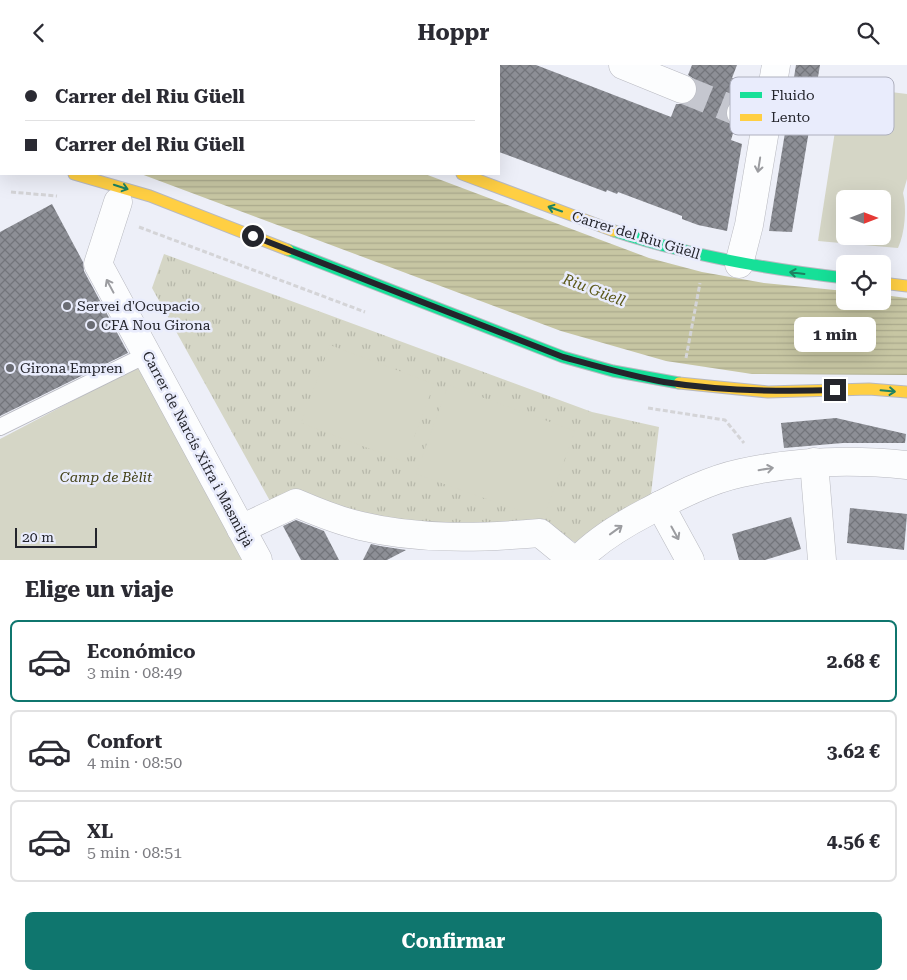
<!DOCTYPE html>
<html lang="es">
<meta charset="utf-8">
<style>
:root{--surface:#fff;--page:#f7f7f7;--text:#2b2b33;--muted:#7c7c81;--line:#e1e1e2;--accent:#0f766e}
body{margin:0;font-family:"Roboto Serif",serif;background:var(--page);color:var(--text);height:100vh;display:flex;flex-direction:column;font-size:19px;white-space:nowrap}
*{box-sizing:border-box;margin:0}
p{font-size:16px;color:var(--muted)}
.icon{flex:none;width:28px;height:28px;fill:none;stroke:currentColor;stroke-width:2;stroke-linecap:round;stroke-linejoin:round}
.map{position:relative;height:495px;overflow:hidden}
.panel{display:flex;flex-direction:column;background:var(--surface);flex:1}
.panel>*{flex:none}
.guide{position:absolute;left:0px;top:0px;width:500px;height:110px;box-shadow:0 5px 20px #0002;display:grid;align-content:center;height:110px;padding:0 25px;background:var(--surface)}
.needle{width:32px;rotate:90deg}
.controls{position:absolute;left:836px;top:125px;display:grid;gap:10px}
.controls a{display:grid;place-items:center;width:55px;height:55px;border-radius:8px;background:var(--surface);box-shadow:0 5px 20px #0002;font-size:25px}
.scale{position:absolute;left:15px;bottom:12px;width:82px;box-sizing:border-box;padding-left:5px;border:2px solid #24252c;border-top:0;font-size:14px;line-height:18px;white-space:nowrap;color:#24252c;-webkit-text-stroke:4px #e9ecfc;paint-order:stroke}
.end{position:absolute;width:22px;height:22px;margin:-11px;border:6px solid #24252c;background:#fff;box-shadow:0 0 0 2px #fff}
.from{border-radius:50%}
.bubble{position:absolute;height:35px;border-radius:8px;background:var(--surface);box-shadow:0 5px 20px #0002;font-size:16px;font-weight:700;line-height:35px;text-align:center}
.guide b{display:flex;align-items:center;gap:18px;height:48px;font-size:19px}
.guide b+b{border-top:1px solid var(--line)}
.guide i{width:12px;height:12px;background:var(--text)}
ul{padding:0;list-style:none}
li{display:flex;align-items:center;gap:15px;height:82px;margin:0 10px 8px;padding:0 15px;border:2px solid var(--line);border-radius:8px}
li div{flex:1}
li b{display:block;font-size:19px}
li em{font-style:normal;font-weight:700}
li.selected{border-color:var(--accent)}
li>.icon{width:45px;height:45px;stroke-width:1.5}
h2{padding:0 25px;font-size:22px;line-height:60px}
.button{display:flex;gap:10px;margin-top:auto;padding:10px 25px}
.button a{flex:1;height:58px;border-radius:8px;background:var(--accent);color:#fff;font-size:20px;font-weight:700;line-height:58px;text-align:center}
header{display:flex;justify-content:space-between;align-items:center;height:65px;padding:0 25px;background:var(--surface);font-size:22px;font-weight:700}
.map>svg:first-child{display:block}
.grass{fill:url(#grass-tufts)}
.park{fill:#d5d6c6;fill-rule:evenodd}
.water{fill:url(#water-rules)}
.building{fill:url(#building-cross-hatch)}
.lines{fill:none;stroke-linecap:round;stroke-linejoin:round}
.street-tunnel{stroke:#c5c7cf;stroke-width:28;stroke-dasharray:28 14;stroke-linecap:butt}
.lane-casing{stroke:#b8b9c0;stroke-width:18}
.street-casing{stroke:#b8b9c0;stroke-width:29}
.fast-casing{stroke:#b8b9c0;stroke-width:13}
.slow-casing{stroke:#b8b9c0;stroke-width:13}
.path{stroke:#d4d4d7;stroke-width:3;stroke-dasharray:5 2.5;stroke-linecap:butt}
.lane{stroke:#fcfdfe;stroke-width:16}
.street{stroke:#fcfdfe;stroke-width:28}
.fast{stroke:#16e098;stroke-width:11}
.slow{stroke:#ffcf43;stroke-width:11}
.oneway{stroke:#9b9ca0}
.oneway2{stroke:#1d8262}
.route{stroke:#24252c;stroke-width:6}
.poi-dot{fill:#6a6c73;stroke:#e9ecfc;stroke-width:2}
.labels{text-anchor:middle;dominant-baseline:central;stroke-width:5;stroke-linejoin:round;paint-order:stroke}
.street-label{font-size:14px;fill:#24252c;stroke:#e9ecfc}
.poi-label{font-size:14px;fill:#24252c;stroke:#e9ecfc;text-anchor:start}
.park-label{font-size:14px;font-style:italic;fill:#424015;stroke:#e9ecfc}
.water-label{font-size:15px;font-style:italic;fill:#5c591a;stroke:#e9ecfc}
.key{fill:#e9ecfc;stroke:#aeb0be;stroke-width:1}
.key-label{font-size:14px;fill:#24252c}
</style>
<header><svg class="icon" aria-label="back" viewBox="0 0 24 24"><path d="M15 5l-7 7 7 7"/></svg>Hoppr<svg class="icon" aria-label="search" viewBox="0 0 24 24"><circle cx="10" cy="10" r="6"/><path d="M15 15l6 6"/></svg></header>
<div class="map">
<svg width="907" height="495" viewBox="0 0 907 495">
<defs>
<pattern id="grass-tufts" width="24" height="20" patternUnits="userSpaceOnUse" patternTransform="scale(1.25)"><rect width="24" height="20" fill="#d5d6c6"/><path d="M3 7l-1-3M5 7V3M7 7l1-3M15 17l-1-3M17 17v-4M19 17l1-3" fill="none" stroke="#b7b8aa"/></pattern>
<pattern id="water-rules" width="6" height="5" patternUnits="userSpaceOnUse" patternTransform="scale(1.25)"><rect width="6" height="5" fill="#c7c6a3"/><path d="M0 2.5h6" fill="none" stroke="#abaa8c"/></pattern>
<pattern id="building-cross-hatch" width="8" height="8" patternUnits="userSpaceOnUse" patternTransform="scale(1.25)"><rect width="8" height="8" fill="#8d8f96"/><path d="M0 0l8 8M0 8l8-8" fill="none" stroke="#73757b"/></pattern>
</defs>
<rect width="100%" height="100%" fill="#edeff8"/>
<path class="grass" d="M164 189 592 347 659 362 651 429 579 480 539 454C482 463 418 461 360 449 337 444 314 434 292 425L270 436 152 223Z"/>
<g class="park">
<path d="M842 21 907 29V114L903 128C907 143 905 168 898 183L818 176ZM845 134H882V171H845Z"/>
<polygon points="330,280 434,319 405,397 301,358"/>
<polygon points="139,301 243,495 0,495 0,374"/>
<polygon points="448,320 575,366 543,454 416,409"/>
</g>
<g class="water">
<polygon points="0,0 126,0 130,1 1,1 0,79"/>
<polygon points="141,109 425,109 649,193 702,207 764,218 845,226 845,236 882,236 883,230 907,233 907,310 752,309 666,296 561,266"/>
</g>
<g class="building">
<polygon points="499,0 536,0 671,52 676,39 685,39 692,36 696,30 697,21 694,14 688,10 692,0 737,0 732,13 752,20 747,33 739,33 732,35 726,43 726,51 728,57 735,62 731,75 742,79 727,166 698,160 682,154 682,151 618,127 617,129 607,125 606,127 499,87"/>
<polygon points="796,0 820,0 792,167 769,166"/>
<polygon points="52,139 83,197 84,206 128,288 0,351 0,167"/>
<polygon points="836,353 906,369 905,378 843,378 784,383 781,358"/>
<polygon points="850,443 907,449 904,485 847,478"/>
<polygon points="791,452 801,484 765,495 739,495 732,469"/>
<polygon points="296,455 324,466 339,495 301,495 283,461"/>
<polygon points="371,479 380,481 406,485 387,495 363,495"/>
</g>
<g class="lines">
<polyline class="street-tunnel" points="682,24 741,48"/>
<defs>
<polyline id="lane" points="0,362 146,290"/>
<g id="street">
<polyline points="623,0 682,24"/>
<polyline points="202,1 203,0"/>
<polyline points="741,48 766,58"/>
<polyline points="118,137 98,199 258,495"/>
<polyline points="739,199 749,160 776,0"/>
<polyline points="814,397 822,495"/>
<polyline points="660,440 690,495"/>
<path d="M241 464 296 438C317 447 339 456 361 461 418 475 482 473 540 468L573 495"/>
<path d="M578 495C597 475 622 460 647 447 676 432 708 415 741 408 795 396 852 394 907 400"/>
</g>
<g id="fast">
<polyline points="178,0 182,1"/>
<polyline points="0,100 1,100"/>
<path d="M614 166C690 191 766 204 845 213"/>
<polyline points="288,185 563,292 613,306 679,318"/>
</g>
<g id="slow">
<polyline points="74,109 150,131 288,185"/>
<polyline points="462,109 614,166"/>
<polyline points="882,218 907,221"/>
<polyline points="679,318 768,327 869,324 907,327"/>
</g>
</defs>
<use href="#lane" class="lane-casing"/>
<use href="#street" class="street-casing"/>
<use href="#fast" class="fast-casing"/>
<use href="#slow" class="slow-casing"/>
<g class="path">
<polyline points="11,127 57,131"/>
<polyline points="139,162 365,247"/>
<polyline points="686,293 700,218"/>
<polyline points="648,343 725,355 744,378"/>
</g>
<use href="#lane" class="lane"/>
<use href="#street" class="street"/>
<use href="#fast" class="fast"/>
<use href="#slow" class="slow"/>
</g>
<defs><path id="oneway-shaft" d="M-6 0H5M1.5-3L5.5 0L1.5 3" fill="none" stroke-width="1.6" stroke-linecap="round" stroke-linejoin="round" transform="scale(1.25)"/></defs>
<g class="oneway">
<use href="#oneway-shaft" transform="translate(759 100) rotate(99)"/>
<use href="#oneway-shaft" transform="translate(110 221) rotate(-118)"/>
<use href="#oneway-shaft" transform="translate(766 404) rotate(-9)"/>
<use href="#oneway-shaft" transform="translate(616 465) rotate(-36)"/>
<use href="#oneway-shaft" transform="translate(675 468) rotate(61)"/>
</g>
<g class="oneway2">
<use href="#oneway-shaft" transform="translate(121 122) rotate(18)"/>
<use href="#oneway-shaft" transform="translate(555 144) rotate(-161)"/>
<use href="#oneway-shaft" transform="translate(797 208) rotate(-173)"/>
<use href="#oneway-shaft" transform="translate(888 326) rotate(5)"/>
</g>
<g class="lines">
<path class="route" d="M253 171 563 292C596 301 630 311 664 317 720 326 778 327 835 325"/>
</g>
<g class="poi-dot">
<circle cx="67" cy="241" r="5"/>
<circle cx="91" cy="260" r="5"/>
<circle cx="10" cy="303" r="5"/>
</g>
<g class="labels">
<g class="street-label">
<text transform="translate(636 170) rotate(17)">Carrer del Riu Güell</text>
<text transform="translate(198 384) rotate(62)">Carrer de Narcís Xifra i Masmitjà</text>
</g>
<g class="poi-label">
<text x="77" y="241">Servei d'Ocupacio</text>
<text x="101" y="260">CFA Nou Girona</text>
<text x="20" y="303">Girona Empren</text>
</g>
<g class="park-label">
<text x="106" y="412">Camp de Bèlit</text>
</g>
<g class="water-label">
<text transform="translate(594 225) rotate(21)">Riu Güell</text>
</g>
</g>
<rect x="730" y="12" width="164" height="58" rx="8" class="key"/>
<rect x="740" y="27" width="22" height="6" fill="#16e098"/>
<rect x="740" y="49" width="22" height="7" fill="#ffcf43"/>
<g class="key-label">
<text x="771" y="35">Fluido</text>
<text x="771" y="57">Lento</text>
</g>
</svg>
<div class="controls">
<a><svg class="needle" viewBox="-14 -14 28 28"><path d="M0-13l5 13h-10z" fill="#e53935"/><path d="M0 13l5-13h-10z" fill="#7c7c81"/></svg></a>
<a><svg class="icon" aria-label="locate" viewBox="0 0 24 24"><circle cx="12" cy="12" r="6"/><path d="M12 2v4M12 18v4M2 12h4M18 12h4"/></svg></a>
</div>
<div class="scale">20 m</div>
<i class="end from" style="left:253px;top:171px"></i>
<i class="end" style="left:835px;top:325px"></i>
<div class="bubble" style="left:794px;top:252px;width:82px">1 min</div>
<div class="guide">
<b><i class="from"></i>Carrer del Riu Güell</b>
<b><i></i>Carrer del Riu Güell</b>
</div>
</div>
<section class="panel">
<h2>Elige un viaje</h2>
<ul>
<li class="selected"><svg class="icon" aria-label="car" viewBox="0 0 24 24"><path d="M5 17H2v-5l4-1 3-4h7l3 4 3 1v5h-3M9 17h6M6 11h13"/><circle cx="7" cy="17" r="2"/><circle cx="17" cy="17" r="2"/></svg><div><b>Económico</b><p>3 min · 08:49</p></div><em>2.68 €</em></li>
<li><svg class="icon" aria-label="car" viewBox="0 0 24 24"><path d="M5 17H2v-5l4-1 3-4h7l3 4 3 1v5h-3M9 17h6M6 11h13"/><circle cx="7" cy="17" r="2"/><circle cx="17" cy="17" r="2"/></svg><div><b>Confort</b><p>4 min · 08:50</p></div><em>3.62 €</em></li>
<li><svg class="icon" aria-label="car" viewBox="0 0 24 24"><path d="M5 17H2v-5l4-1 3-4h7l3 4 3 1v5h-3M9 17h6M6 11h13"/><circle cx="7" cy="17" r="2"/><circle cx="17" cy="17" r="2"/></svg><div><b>XL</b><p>5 min · 08:51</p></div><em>4.56 €</em></li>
</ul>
<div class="button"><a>Confirmar</a></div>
</section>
